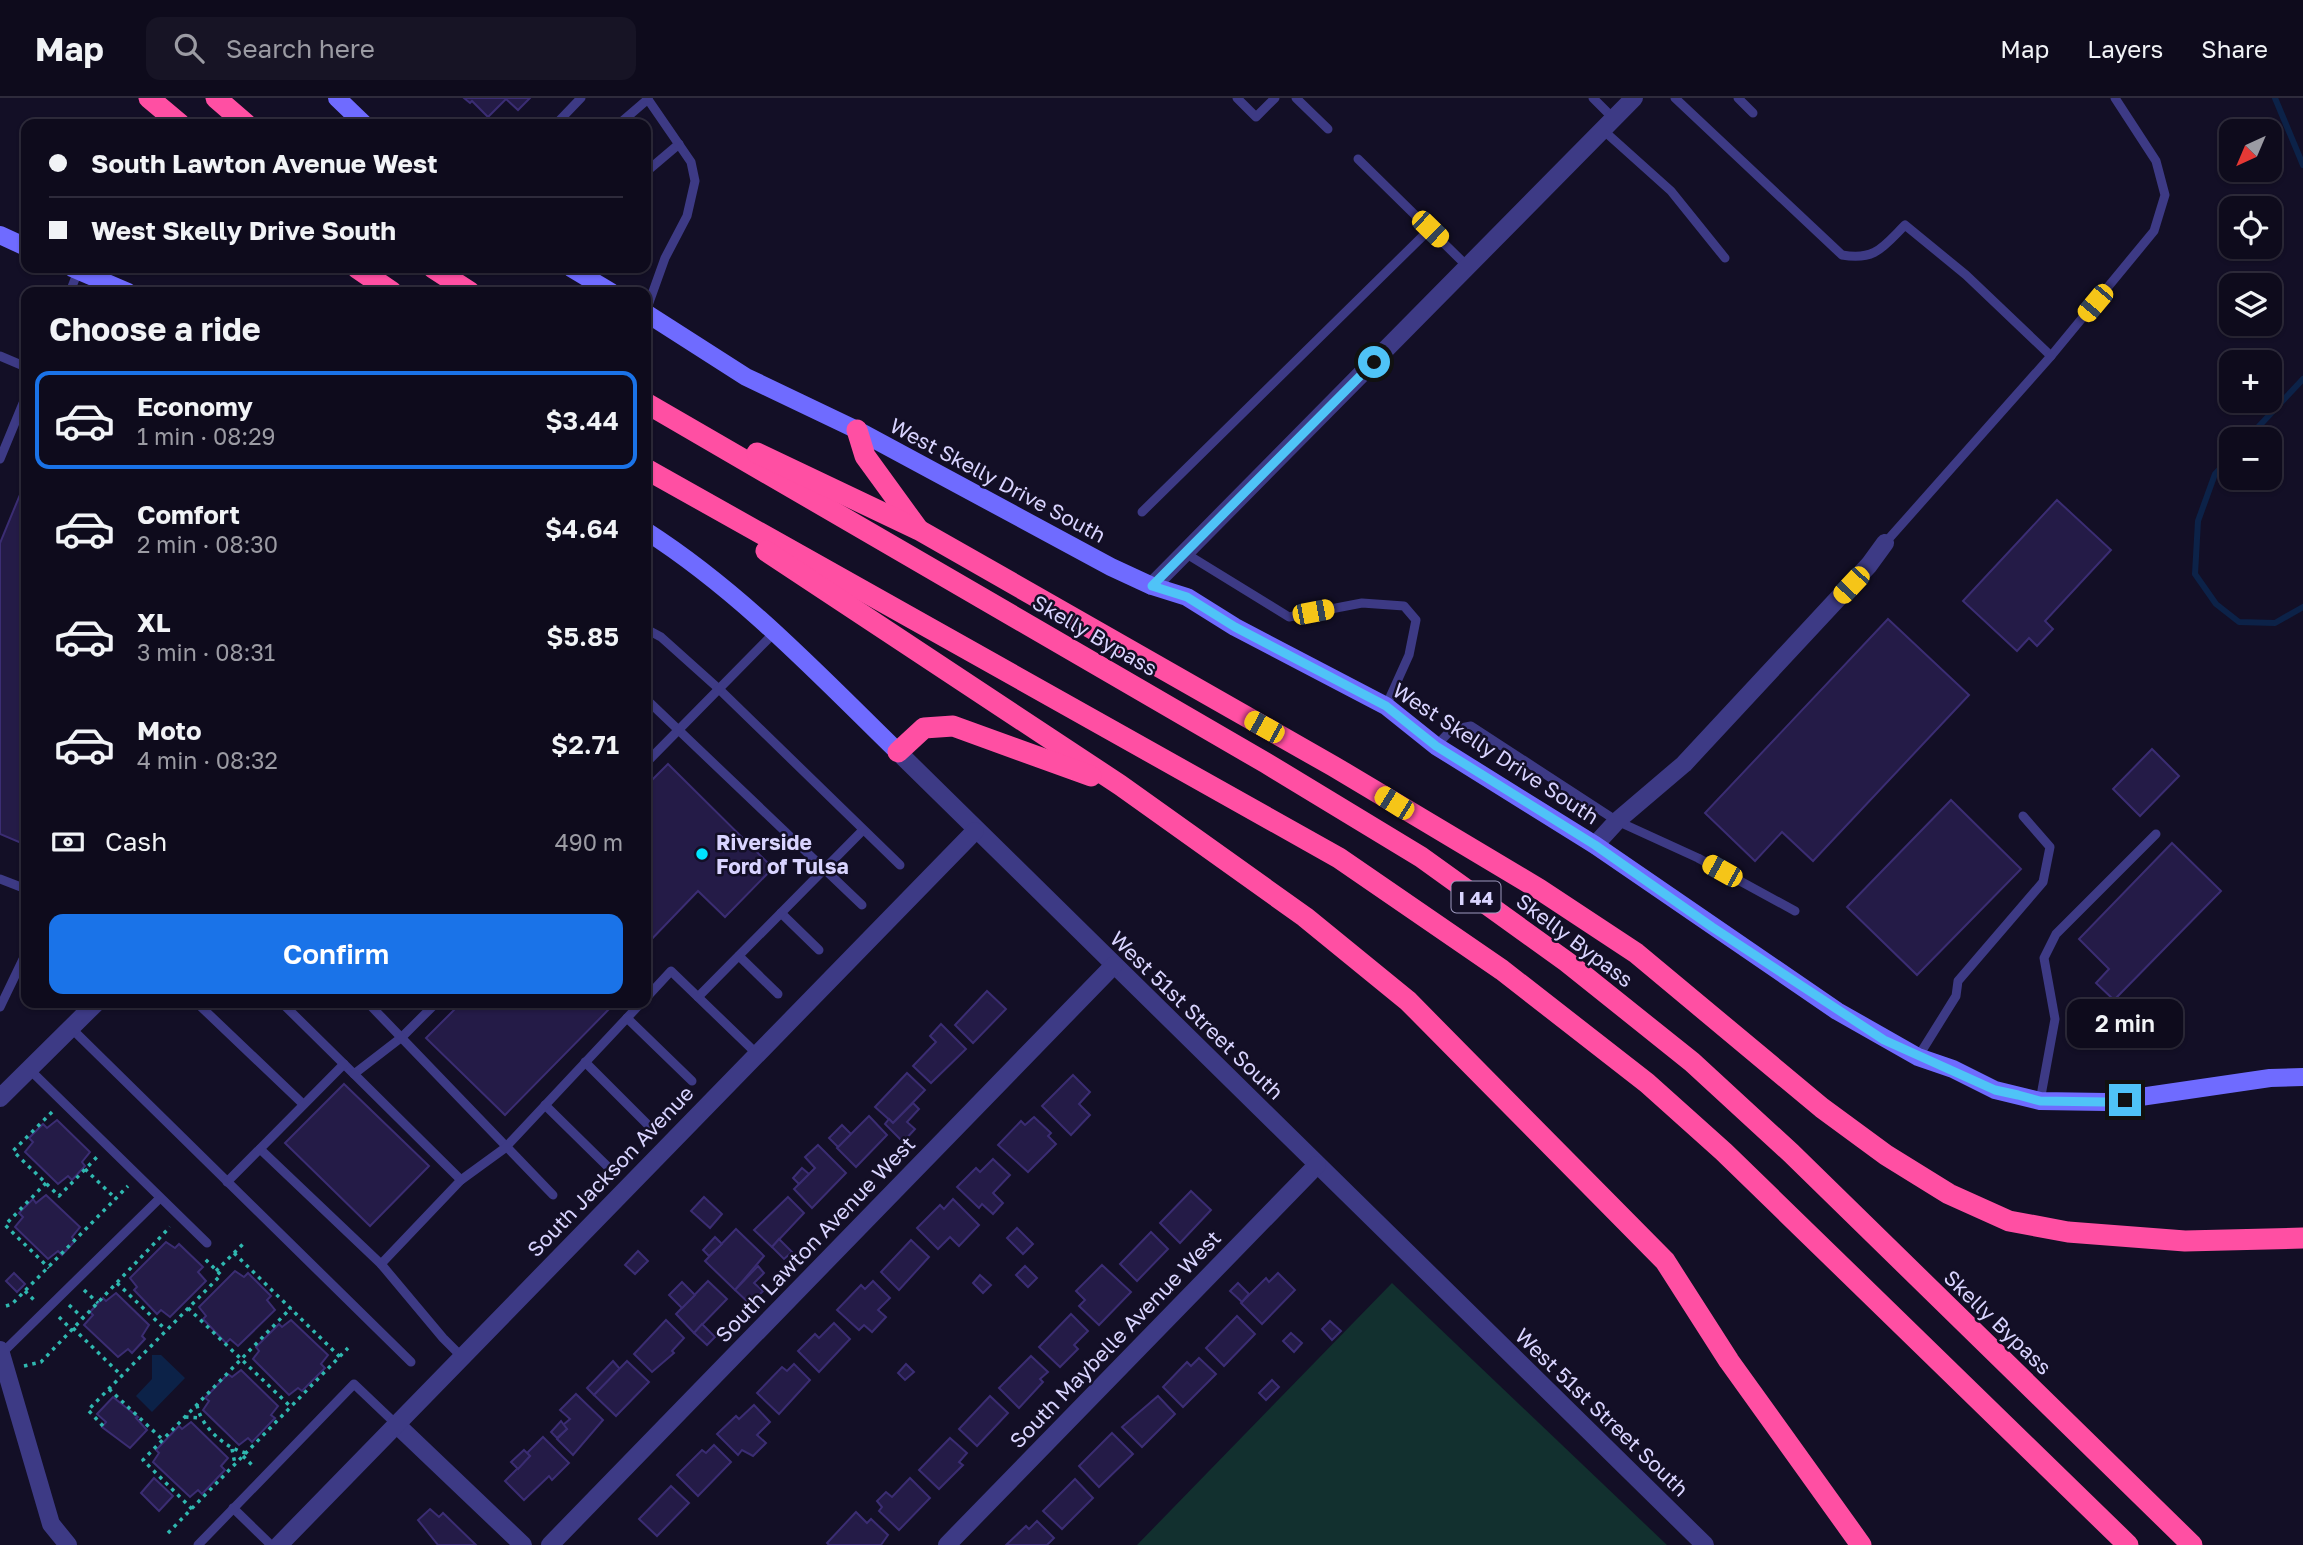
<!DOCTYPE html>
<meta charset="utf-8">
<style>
:root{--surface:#0e0b1c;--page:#171425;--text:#f1f3f6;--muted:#9b9ba3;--line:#2e2b3b;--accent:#1a73e8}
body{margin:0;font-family:"Golos Text",sans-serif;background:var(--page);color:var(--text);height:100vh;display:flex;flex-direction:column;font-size:26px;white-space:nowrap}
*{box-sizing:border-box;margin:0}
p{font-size:23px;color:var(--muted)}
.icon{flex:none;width:38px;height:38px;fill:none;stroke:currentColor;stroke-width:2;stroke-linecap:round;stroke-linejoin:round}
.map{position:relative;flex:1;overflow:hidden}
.panel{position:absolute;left:21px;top:189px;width:630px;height:721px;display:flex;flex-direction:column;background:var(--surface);border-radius:14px;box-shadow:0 2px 5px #0004,0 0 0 2px var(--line)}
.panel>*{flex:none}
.hud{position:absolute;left:21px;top:21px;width:630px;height:154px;border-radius:14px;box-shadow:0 2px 5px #0004,0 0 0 2px var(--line);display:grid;align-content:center;height:154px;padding:0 28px;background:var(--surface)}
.needle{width:46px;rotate:224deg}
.buttons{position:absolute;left:2219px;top:21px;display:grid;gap:14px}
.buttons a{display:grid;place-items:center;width:63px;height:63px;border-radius:14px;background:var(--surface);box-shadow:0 2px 5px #0004,0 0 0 2px var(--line);font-size:35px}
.end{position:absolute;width:32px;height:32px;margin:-16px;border:9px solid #4fc3f7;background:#111;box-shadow:0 0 0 4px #111}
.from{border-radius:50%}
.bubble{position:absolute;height:49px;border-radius:14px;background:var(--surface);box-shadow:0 2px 5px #0004,0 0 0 2px var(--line);font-size:23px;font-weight:600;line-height:49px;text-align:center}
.car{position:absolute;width:21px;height:42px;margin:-21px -10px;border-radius:9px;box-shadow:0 0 5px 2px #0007;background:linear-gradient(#f5c518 24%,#345 0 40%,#f5c518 0 76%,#345 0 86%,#f5c518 0)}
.hud b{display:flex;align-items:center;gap:24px;height:66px;font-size:26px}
.hud b+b{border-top:2px solid var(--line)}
.hud i{width:18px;height:18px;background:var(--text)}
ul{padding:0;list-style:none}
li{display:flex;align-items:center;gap:21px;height:98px;margin:0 14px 10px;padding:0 14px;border:4px solid transparent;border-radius:14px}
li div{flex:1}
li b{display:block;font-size:26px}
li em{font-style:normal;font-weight:600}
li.current{border-color:var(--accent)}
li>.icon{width:63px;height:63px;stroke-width:1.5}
h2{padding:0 28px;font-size:32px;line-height:84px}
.pay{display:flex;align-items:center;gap:18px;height:77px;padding:0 28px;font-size:26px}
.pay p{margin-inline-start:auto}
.button{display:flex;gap:14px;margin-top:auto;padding:14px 28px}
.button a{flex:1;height:80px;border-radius:14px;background:var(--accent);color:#fff;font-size:28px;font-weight:600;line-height:80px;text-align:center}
header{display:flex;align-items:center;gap:42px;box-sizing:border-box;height:98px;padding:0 35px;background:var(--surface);border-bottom:2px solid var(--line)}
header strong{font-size:33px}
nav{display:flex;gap:38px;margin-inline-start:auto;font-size:24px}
.search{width:490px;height:63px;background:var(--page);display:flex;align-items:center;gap:18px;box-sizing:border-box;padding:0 24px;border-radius:14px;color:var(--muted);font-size:26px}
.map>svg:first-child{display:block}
.green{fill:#12302f}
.water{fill:#0c2248}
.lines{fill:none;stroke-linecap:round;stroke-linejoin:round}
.stream{stroke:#0c2248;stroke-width:6}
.building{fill:#241b47;stroke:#3b2d73;stroke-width:2}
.path{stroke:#2fb8b0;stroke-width:3.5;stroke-dasharray:3.5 5;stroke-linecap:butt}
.lane{stroke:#3d3a85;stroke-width:9}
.street{stroke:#3d3a85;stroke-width:18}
.secondary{stroke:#6f6bff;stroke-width:18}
.highway{stroke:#ff4fa3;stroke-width:21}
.route{stroke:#4fc3f7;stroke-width:9}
.poi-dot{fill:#00e5ff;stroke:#130f26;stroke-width:2.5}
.labels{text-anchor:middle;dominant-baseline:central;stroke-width:5;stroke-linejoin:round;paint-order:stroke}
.shield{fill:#130f26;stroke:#9e99be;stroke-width:2}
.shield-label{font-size:19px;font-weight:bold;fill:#d9d4ff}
.street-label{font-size:21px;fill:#d9d4ff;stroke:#130f26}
.poi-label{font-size:21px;font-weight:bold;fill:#d9d4ff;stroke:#130f26;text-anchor:start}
</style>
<header>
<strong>Map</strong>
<div class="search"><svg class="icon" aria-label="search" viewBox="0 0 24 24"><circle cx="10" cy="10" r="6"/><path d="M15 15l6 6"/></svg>Search here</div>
<nav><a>Map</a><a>Layers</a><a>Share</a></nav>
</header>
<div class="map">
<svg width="2303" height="1447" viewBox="0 0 2303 1447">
<rect width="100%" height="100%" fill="#130f26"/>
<polygon class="green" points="1392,1185 1667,1447 1137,1447"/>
<polygon class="water" points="152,1257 161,1257 185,1280 152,1314 136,1298 152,1281"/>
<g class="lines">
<g class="stream">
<polyline points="2275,0 2303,67"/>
<polyline points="2247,341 2303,281"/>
<polyline points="2231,359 2215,376 2198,423 2195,476 2216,506 2239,524 2275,525 2303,509"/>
</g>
</g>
<g class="building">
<polygon points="464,0 530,0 518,12 506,1 488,19 472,3 470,5"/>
<polygon points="24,387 26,388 26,747 0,736 0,445"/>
<polygon points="2057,402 2111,452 2045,523 2053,531 2037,548 2029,540 2017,553 1963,503"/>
<polygon points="1888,521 1969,597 1813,763 1782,734 1755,763 1705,715"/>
<polygon points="2152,651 2179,678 2140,718 2113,691"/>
<polygon points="668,666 773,770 725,819 698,793 646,847 646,688"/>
<polygon points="1951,702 2021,771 1917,877 1847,809"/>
<polygon points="2172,745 2221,793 2114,902 2096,885 2109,871 2079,841"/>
<polygon points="987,893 1006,911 973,945 955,927"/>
<polygon points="461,905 615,905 505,1017 426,940"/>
<polygon points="941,926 966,951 931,985 913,968 936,944 930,938"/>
<polygon points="907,975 925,992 893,1025 875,1009"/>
<polygon points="1073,977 1090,994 1079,1006 1090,1017 1071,1037 1042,1008"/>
<polygon points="344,986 429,1068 370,1128 285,1045"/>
<polygon points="913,1005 919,1011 907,1024 915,1031 903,1044 885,1026 889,1021 893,1025"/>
<polygon points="869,1018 887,1037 856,1069 837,1050"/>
<polygon points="1034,1019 1051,1035 1048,1038 1056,1046 1028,1074 998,1047 1021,1023 1025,1027"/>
<polygon points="57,1022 90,1054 82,1064 85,1068 72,1082 68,1078 58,1086 25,1054 33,1044 29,1040 43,1026 47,1030"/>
<polygon points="842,1027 851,1036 838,1049 829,1040"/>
<polygon points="818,1047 846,1075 812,1110 794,1091 815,1070 805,1059"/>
<polygon points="993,1061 1010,1077 993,1095 1003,1105 993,1116 982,1106 979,1110 957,1089 976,1070 980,1074"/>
<polygon points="802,1070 809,1076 799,1086 793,1080"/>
<polygon points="1191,1093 1211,1112 1180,1145 1160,1125"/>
<polygon points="46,1097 80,1129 72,1139 75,1143 62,1157 58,1153 48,1161 15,1129 23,1119 19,1115 33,1101 36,1105"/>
<polygon points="704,1099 722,1116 710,1130 691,1113"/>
<polygon points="788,1099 804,1115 772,1149 754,1132"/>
<polygon points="953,1101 979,1127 959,1148 950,1139 938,1151 917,1130 940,1107 944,1111"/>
<polygon points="1017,1130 1033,1146 1023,1156 1007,1140"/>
<polygon points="736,1131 764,1158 735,1192 705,1163"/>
<polygon points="1151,1134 1168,1151 1137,1183 1120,1166"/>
<polygon points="715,1139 722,1146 709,1158 703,1152"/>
<polygon points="779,1141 792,1154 784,1161 772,1149"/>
<polygon points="911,1142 929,1159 899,1192 881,1174"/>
<polygon points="166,1144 175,1150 179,1146 203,1169 198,1174 206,1183 170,1219 161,1212 157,1216 134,1192 137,1189 130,1180"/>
<polygon points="638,1153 648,1163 635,1176 625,1167"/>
<polygon points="1102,1167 1131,1194 1099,1227 1079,1208 1085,1202 1076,1193"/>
<polygon points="758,1168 764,1175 754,1185 763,1193 750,1206 735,1192"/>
<polygon points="1025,1168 1037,1180 1028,1189 1016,1177"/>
<polygon points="235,1173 244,1179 248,1175 271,1198 267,1202 275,1212 238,1248 230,1241 226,1245 203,1221 206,1218 199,1209"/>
<polygon points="14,1175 25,1186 17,1194 6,1183"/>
<polygon points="1278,1175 1295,1192 1262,1226 1241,1205 1266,1180 1269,1184"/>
<polygon points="980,1177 991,1187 983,1195 973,1185"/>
<polygon points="708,1183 727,1201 694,1235 676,1216"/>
<polygon points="873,1183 890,1200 878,1212 886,1219 872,1234 864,1227 859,1232 837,1212 861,1187 865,1191"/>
<polygon points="682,1184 695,1197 682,1210 669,1197"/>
<polygon points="1238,1185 1249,1196 1242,1204 1230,1193"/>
<polygon points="116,1195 149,1227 142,1238 145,1241 132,1255 128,1251 118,1259 84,1227 93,1217 90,1214 103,1200 106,1203"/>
<polygon points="1071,1216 1088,1233 1074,1247 1078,1251 1060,1269 1039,1249"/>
<polygon points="1237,1218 1255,1236 1224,1268 1206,1250"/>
<polygon points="291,1222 328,1257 321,1266 325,1270 302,1293 298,1290 289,1297 253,1261 259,1253 256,1249 279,1226 282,1229"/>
<polygon points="666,1222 684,1240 672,1253 674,1255 652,1274 634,1256"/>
<polygon points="1330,1223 1341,1233 1332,1242 1322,1231"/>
<polygon points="834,1225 850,1241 819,1274 798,1253 815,1236 819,1240"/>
<polygon points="702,1226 715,1239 707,1247 694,1235"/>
<polygon points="1291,1235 1302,1245 1294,1254 1283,1243"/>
<polygon points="1031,1258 1048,1274 1040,1281 1043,1284 1019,1310 999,1290"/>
<polygon points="1199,1260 1216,1276 1183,1309 1163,1289 1187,1264 1191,1268"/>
<polygon points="613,1263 620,1271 594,1297 587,1290"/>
<polygon points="627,1263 649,1284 616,1318 594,1297"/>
<polygon points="794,1266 810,1282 779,1316 757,1295 782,1269 787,1273"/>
<polygon points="906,1266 914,1274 905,1282 898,1275"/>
<polygon points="241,1272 278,1308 271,1317 275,1320 252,1344 248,1340 239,1347 203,1312 209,1303 205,1300 228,1276 232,1279"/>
<polygon points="1272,1282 1279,1289 1266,1302 1259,1295"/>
<polygon points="576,1296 603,1322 573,1357 557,1341 567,1331 563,1327 570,1321 560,1312"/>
<polygon points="990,1298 1008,1315 977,1348 959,1331"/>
<polygon points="1158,1298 1175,1316 1142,1349 1122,1329"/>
<polygon points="113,1299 138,1319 136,1320 147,1332 130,1350 102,1329 106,1324 97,1316"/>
<polygon points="754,1307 770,1324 757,1337 766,1345 753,1358 742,1352 738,1357 717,1336 736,1318 739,1321"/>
<polygon points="561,1323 567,1331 557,1340 551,1334"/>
<polygon points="191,1324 228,1360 221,1368 225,1372 202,1396 198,1392 190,1399 153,1364 159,1355 156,1352 179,1328 182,1331"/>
<polygon points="1112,1335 1133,1356 1099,1389 1079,1368"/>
<polygon points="543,1339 569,1365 552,1382 549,1378 524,1402 505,1383 530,1358 527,1355"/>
<polygon points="950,1340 967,1355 959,1364 963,1367 939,1391 919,1372"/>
<polygon points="714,1347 731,1364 698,1398 677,1377 702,1352 706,1355"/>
<polygon points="524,1352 530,1358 518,1371 511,1364"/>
<polygon points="154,1380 173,1398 159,1413 141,1395"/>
<polygon points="910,1380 930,1400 899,1432 879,1413 882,1409 877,1403 886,1394 892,1399"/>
<polygon points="1075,1381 1093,1400 1062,1431 1043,1413"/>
<polygon points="671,1388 689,1405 657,1438 639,1421"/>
<polygon points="430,1411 439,1419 443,1415 476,1447 438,1447 418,1422"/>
<polygon points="856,1414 867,1425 871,1421 888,1437 881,1447 829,1447 827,1445"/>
<polygon points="1037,1423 1054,1440 1047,1447 1006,1447 1026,1428 1029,1431"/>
</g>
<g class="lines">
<g class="path">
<polyline points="52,1014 13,1053 59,1098 98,1058"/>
<polyline points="85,1071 116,1101"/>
<polyline points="46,1085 5,1127 49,1170"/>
<polyline points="234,1155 340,1259"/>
<polyline points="216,1173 244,1145"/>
<polyline points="117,1185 166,1232"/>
<polyline points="84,1192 98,1205"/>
<polyline points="25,1193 36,1204"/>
<polyline points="69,1207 83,1220"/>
<polyline points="6,1208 12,1206 128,1088"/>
<polyline points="188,1210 291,1309"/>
<polyline points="59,1219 72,1232"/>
<polyline points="73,1230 122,1278"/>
<polyline points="24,1268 41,1264 170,1129"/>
<polyline points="109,1291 163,1342"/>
<path d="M197 1307C201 1329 225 1350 246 1355"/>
<polyline points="185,1319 199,1320"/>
<polyline points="103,1328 88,1312 221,1177 204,1160"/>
<polyline points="232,1351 235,1366"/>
<polyline points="243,1358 254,1369"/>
<polyline points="192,1411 143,1362 291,1210"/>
<polyline points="168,1435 348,1250"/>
</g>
<g class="lane">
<polyline points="1237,0 1256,19 1275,0"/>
<polyline points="1296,0 1328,31"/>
<polyline points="1593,0 1614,21"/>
<path d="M1675 0 1842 157C1875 163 1883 149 1905 127L1966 177 2051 258"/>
<polyline points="1738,0 1753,15"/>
<polyline points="556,26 581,0"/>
<polyline points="619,26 648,1"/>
<polyline points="1603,32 1671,93 1725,160"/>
<polyline points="1358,61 1468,169"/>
<polyline points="646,74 679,46"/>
<polyline points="70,194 78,173"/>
<polyline points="646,213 665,160 687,118 695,83 691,64 647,0"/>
<polyline points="0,258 26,269"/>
<polyline points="0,361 26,298"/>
<polyline points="1142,414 1430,131"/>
<polyline points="1885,445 2051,258 2154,133 2165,97 2156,63 2115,0"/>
<polyline points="1185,455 1289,519 1362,505 1404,508 1416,522 1409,557 1386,608"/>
<polyline points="646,531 661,539 719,591 900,767"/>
<polyline points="646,601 862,807"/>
<polyline points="1436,648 1451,632 1471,628 1617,723 1698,760 1795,813"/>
<polyline points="646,665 775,534"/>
<polyline points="0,781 26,791"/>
<polyline points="781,815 819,852"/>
<polyline points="739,858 778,896"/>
<polyline points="698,899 863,732"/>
<polyline points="646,900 671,873 757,956"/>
<polyline points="197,905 303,1006"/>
<polyline points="282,905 354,976 402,939 436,905"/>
<polyline points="368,905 553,1097"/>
<polyline points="0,909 26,855"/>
<polyline points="627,920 692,983"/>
<polyline points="70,929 411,1264"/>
<polyline points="1918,959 1956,898 1958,883 2043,784 2050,749 2023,718"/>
<polyline points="585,964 649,1028"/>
<polyline points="28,970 207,1145"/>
<polyline points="354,976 461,1082 381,1166"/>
<polyline points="2040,1003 2055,921 2044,860 2056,836 2156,736"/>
<polyline points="545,1007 608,1069"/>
<polyline points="260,1051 381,1166 443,1240 461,1258"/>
<polyline points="461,1082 505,1050 641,905"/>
<polyline points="227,1084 344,966"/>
<polyline points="1,1256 159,1101"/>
<polyline points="233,1410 271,1447"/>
<polyline points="198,1447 354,1286 396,1326"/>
</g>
<g class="street">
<polyline points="1152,488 1634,0"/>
<polyline points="898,654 1705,1447"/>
<polyline points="1595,747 1617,723 1684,666 1869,467 1885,445"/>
<polyline points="0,1000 96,905"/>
<polyline points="0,1252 51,1426 68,1447"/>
<polyline points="396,1326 523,1447"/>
<polyline points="279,1447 975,733"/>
<polyline points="550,1447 1114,867"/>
<polyline points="947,1447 1317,1067"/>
</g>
<g class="secondary">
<polyline points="337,0 364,26"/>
<polyline points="0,137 26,149"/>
<polyline points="72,170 128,194"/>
<polyline points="571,170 611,194"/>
<polyline points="646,215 746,279 857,332 1111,469 1152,488 1187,499 1235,529 1386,608 1436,648 1595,747 1837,913 1918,959 1953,971 1995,992 2040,1003 2106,1004 2270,980 2303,979"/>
<path d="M646 433C741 494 818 576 898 654"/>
</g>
<g class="highway">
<polyline points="149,0 180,26"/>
<polyline points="216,0 246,26"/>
<polyline points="357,170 392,194"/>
<polyline points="433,170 470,194"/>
<polyline points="646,305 1266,665 1421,759 1567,864 1692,964 1791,1055 2192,1447"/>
<polyline points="857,332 865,358 918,431"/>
<polyline points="757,355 919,432 1333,668 1539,791 1636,855 1822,1010 1886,1057 1949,1096 2009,1123 2068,1134 2185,1143 2303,1140"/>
<polyline points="646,371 1339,760 1502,872 1647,985 1724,1054 2128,1447"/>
<polyline points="766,453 1120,687 1305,819 1408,903 1665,1163 1729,1263 1861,1447"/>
<polyline points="898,654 924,630 953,628 1091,678"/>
</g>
</g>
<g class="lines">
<polyline class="route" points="1374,264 1152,488 1187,499 1235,529 1386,608 1436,648 1595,747 1712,829 1884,942 1995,992 2018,997 2040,1003 2106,1004 2125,1002"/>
</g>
<circle class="poi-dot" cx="702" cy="756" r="7"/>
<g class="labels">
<rect class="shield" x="1451.5" y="783.5" width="49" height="31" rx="5"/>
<g class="shield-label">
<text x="1476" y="799">I 44</text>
</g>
<g class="street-label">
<text transform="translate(998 382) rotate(28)">West Skelly Drive South</text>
<text transform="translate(1095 537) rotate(30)">Skelly Bypass</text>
<text transform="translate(1496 655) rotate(33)">West Skelly Drive South</text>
<text transform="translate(1575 842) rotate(37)">Skelly Bypass</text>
<text transform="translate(1197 917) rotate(44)">West 51st Street South</text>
<text transform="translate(610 1073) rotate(-46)">South Jackson Avenue</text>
<text transform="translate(815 1141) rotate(-46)">South Lawton Avenue West</text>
<text transform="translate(1998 1224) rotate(44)">Skelly Bypass</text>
<text transform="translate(1115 1241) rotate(-46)">South Maybelle Avenue West</text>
<text transform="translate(1602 1314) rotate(44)">West 51st Street South</text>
</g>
<g class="poi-label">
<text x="716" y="744">Riverside<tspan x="716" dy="24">Ford of Tulsa</tspan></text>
</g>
</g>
</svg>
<div class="buttons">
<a><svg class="needle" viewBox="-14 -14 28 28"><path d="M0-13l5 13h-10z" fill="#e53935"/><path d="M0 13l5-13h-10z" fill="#9b9ba3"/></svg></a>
<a><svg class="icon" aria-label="locate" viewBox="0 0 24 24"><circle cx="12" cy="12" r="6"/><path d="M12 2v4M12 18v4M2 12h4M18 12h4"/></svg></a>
<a><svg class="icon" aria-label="layers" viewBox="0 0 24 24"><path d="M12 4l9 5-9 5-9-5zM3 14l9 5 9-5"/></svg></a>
<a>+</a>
<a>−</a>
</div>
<i class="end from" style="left:1374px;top:264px"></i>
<i class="end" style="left:2125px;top:1002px"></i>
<div class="bubble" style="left:2067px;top:901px;width:116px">2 min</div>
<i class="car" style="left:1430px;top:131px;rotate:134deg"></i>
<i class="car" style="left:2095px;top:205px;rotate:220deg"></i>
<i class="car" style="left:1851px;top:487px;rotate:223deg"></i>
<i class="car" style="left:1313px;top:514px;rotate:79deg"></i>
<i class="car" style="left:1264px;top:629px;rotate:299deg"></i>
<i class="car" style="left:1394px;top:705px;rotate:302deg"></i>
<i class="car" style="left:1722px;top:773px;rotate:299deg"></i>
<div class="hud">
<b><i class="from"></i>South Lawton Avenue West</b>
<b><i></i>West Skelly Drive South</b>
</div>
<section class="panel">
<h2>Choose a ride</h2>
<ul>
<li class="current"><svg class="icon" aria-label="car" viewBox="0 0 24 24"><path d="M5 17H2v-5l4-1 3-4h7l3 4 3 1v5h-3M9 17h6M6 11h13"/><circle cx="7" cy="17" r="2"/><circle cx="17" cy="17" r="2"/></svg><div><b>Economy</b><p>1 min · 08:29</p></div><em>$3.44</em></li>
<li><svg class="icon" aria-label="car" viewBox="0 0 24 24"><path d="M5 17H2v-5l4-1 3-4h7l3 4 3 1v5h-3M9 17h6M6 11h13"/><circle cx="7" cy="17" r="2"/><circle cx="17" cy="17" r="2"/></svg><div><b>Comfort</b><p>2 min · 08:30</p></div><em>$4.64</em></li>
<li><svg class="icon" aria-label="car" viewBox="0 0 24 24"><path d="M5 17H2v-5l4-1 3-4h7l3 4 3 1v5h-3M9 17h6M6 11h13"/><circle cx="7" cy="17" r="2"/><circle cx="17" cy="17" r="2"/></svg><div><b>XL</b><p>3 min · 08:31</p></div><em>$5.85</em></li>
<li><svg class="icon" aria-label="car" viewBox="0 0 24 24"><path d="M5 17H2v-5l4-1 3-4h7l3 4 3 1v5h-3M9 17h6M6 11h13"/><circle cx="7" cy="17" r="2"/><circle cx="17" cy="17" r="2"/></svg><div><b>Moto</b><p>4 min · 08:32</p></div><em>$2.71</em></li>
</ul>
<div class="pay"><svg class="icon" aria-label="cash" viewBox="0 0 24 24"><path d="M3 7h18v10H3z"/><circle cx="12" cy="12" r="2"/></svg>Cash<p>490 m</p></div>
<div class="button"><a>Confirm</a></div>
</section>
</div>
